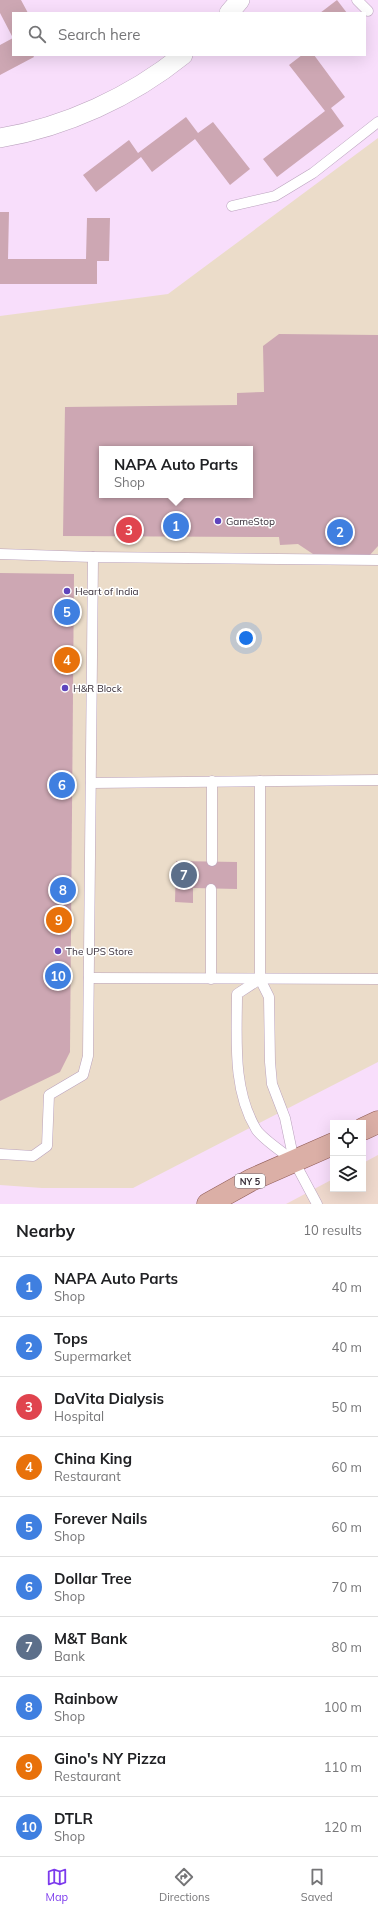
<!DOCTYPE html>
<html lang="en">
<head>
<meta charset="utf-8">
<style>
  body { margin:0; font-family:Mulish,sans-serif; background:#f6f6f6; color:#202124 }
  .controls { position:absolute; right:12px; bottom:12px; display:grid; overflow:hidden; border-radius:0px; box-shadow:0 4px 16px #0002 }
  .controls button { width:36px; height:36px; display:grid; place-items:center; padding:0; border:0; border-bottom:1px solid #e0e0e0; background:#fff; color:#202124; font:20px sans-serif }
  .you { position:absolute; left:246px; top:638px; width:14px; height:14px; margin:-10px; border:3px solid #fff; border-radius:50%; background:#1a73e8; box-shadow:0 0 0 6px #1a73e833 }
  .badge { display:grid; place-items:center; width:26px; height:26px; border-radius:50%; background:#7c3aed; color:#fff; font-size:13px; font-weight:700 }
  .pin { position:absolute; translate:-50% -50%; border:2px solid #fff; box-shadow:0 1px 4px #0006 }
  .popup { position:absolute; left:99px; top:446px; width:154px; height:52px; box-sizing:border-box; display:grid; place-content:center; border-radius:0px; background:#fff; filter:drop-shadow(0 1px 3px #0005); font-size:13px; white-space:nowrap; color:#757577 }
  .popup b { font-size:15px; color:#202124 }
  .popup::after { content:''; position:absolute; left:50%; top:100%; margin-left:-8px; border:8px solid transparent; border-top-color:#fff }
  .list { margin:0; padding:0; list-style:none }
  h2 { display:flex; justify-content:space-between; align-items:center; height:52px; margin:0; padding:0 16px; font-size:17px }
  h2 small { font-size:13px; font-weight:400; color:#757577 }
  .list li { display:grid; grid-template-columns:26px 1fr auto; gap:12px; align-items:center; box-sizing:border-box; height:60px; padding:0 16px; border-top:1px solid #e0e0e0 }
  .list b { display:block; font-size:15px; white-space:nowrap }
  .list p { margin:0; font-size:13px; white-space:nowrap; color:#757577 }
  .list em { font-size:13px; font-style:normal; color:#757577 }
  .icon { flex:none; width:22px; height:22px; fill:none; stroke:currentColor; stroke-width:2; stroke-linecap:round; stroke-linejoin:round }
  .map { position:relative; flex:none; width:378px; height:1204px; overflow:hidden }
  .search { position:absolute; background:#fff; box-shadow:0 4px 16px #0002; left:12px; right:12px; top:12px; height:44px; display:flex; align-items:center; gap:10px; box-sizing:border-box; padding:0 14px; border-radius:0px; color:#757577; font-size:15px }
  .sheet { height:652px; background:#fff }
  nav { display:flex; justify-content:space-around; align-items:center; box-sizing:border-box; height:56px; border-top:1px solid #e0e0e0; background:#fff; font-size:11px; color:#757577 }
  nav a { display:grid; justify-items:center; gap:2px }
  nav .on { color:#7c3aed }
  .map>svg:first-child { display:block }
  .commercial { fill:#ebdcc9; fill-rule:evenodd }
  .education { fill:#efd9cd }
  .building { fill:#cda7b3; fill-rule:evenodd }
  .lines { fill:none; stroke-linecap:round; stroke-linejoin:round }
  .lane-casing { stroke:#baa2bd; stroke-width:11 }
  .street-casing { stroke:#baa2bd; stroke-width:20 }
  .primary-casing { stroke:#915e58; stroke-width:23 }
  .lane { stroke:#fff; stroke-width:10 }
  .street { stroke:#fff; stroke-width:19 }
  .primary { stroke:#dbafa6; stroke-width:22 }
  .poi-dot { fill:#5e44bd; stroke:#fff; stroke-width:1.5 }
  .labels { text-anchor:middle; dominant-baseline:central; stroke-width:3; stroke-linejoin:round; paint-order:stroke }
  .shield { fill:#fff; stroke:#726b72; stroke-width:1 }
  .shield-label { font-size:9px; font-weight:bold; fill:#352b36 }
  .poi-label { font-size:10px; fill:#352b36; stroke:#fff; text-anchor:start }
</style>
</head>
<body>
<div class="map">
<svg width="378" height="1204" viewBox="0 0 378 1204">
  <rect width="100%" height="100%" fill="#f8defb"/>
  <path class="commercial" d="M378,138V1062L133,1188H42L0,1185V316L168,294ZM102,449H250V495H102Z"/>
  <polygon class="education" points="378,1155 378,1204 286,1204 333,1179 333,1189 363,1189 363,1163"/>
  <g class="building">
    <polygon points="0,0 21,0 28,13 13,13 13,38 0,13"/>
    <polygon points="337,0 347,13 320,13"/>
    <polygon points="13,38 13,55 33,55 34,57 0,75 0,45"/>
    <polygon points="302,55 314,55 345,97 331,108 344,126 277,177 263,159 325,111 289,65"/>
    <polygon points="186,117 198,133 213,122 250,169 230,185 195,139 152,172 141,157 96,192 83,175 129,140 138,153"/>
    <polygon points="0,212 9,212 8,259 86,259 87,218 110,218 109,261 97,261 97,284 0,284"/>
    <path d="M279,334L378,335V546L369,556L313,554L298,544L280,545L279,537L63,536L65,407L237,405V393L264,392L263,346ZM102,449H250V495H102Z"/>
    <polygon points="0,573 74,574 70,1052 60,1072 0,1101"/>
    <polygon points="176,861 237,862 237,889 193,888 193,903 175,902"/>
  </g>
  <g class="lines">
    <g class="lane-casing">
      <g id="lane">
        <polyline points="357,0 368,11"/>
        <polyline points="232,206 275,196 313,173 378,122"/>
        <polyline points="0,554 93,557"/>
        <polyline points="260,781 260,979 269,997 270,1062 272,1084 285,1118 294,1161 317,1204"/>
        <polyline points="91,783 378,780"/>
        <polyline points="212,861 212,781"/>
        <polyline points="89,978 378,979"/>
        <polyline points="211,979 211,889"/>
        <path d="M260,979L237,994C237,1038 232,1089 256,1129C261,1138 285,1154 294,1161"/>
        <polyline points="0,1154 33,1156 47,1146 49,1095 83,1075 88,1056 93,557 378,560"/>
      </g>
    </g>
    <g class="street-casing">
      <g id="street">
        <polyline points="229,13 240,0"/>
        <path d="M0,138C65,127 131,97 183,55"/>
      </g>
    </g>
    <g class="primary-casing">
      <g id="primary">
        <polyline points="363,1129 378,1122"/>
        <polyline points="208,1204 251,1180 333,1144"/>
      </g>
    </g>
    <use href="#lane" class="lane"/>
    <use href="#street" class="street"/>
    <use href="#primary" class="primary"/>
  </g>
  <g class="poi-dot">
    <circle cx="218" cy="521" r="4"/>
    <circle cx="67" cy="591" r="4"/>
    <circle cx="65" cy="688" r="4"/>
    <circle cx="58" cy="951" r="4"/>
  </g>
  <g class="labels">
    <rect class="shield" x="235" y="1174" width="30" height="14" rx="3"/>
    <g class="shield-label">
      <text x="250" y="1181">NY 5</text>
    </g>
    <g class="poi-label">
      <text x="226" y="521">GameStop</text>
      <text x="75" y="591">Heart of India</text>
      <text x="73" y="688">H&amp;R Block</text>
      <text x="66" y="951">The UPS Store</text>
    </g>
  </g>
</svg>
<div class="controls">
<button><svg class="icon" aria-label="locate" viewBox="0 0 24 24"><circle cx="12" cy="12" r="6"/><path d="M12 2v4M12 18v4M2 12h4M18 12h4"/></svg></button>
<button><svg class="icon" aria-label="layers" viewBox="0 0 24 24"><path d="M12 4l9 5-9 5-9-5zM3 14l9 5 9-5"/></svg></button>
</div>
<div class="you"></div>
<div class="pin badge" style="left:176px;top:526px;background:#3f7fe0">1</div>
<div class="popup"><b>NAPA Auto Parts</b>Shop</div>
<div class="pin badge" style="left:340px;top:532px;background:#3f7fe0">2</div>
<div class="pin badge" style="left:129px;top:530px;background:#e0444e">3</div>
<div class="pin badge" style="left:67px;top:660px;background:#e8710a">4</div>
<div class="pin badge" style="left:67px;top:612px;background:#3f7fe0">5</div>
<div class="pin badge" style="left:62px;top:785px;background:#3f7fe0">6</div>
<div class="pin badge" style="left:184px;top:875px;background:#5c6f8a">7</div>
<div class="pin badge" style="left:63px;top:890px;background:#3f7fe0">8</div>
<div class="pin badge" style="left:59px;top:920px;background:#e8710a">9</div>
<div class="pin badge" style="left:58px;top:976px;background:#3f7fe0">10</div>
<div class="search"><svg class="icon" aria-label="search" viewBox="0 0 24 24"><circle cx="10" cy="10" r="6"/><path d="M15 15l6 6"/></svg>Search here</div>
</div>
<section class="sheet">
<h2>Nearby<small>10 results</small></h2>
<ul class="list">
<li><span class="badge" style="background:#3f7fe0">1</span><div><b>NAPA Auto Parts</b><p>Shop</p></div><em>40 m</em></li>
<li><span class="badge" style="background:#3f7fe0">2</span><div><b>Tops</b><p>Supermarket</p></div><em>40 m</em></li>
<li><span class="badge" style="background:#e0444e">3</span><div><b>DaVita Dialysis</b><p>Hospital</p></div><em>50 m</em></li>
<li><span class="badge" style="background:#e8710a">4</span><div><b>China King</b><p>Restaurant</p></div><em>60 m</em></li>
<li><span class="badge" style="background:#3f7fe0">5</span><div><b>Forever Nails</b><p>Shop</p></div><em>60 m</em></li>
<li><span class="badge" style="background:#3f7fe0">6</span><div><b>Dollar Tree</b><p>Shop</p></div><em>70 m</em></li>
<li><span class="badge" style="background:#5c6f8a">7</span><div><b>M&amp;T Bank</b><p>Bank</p></div><em>80 m</em></li>
<li><span class="badge" style="background:#3f7fe0">8</span><div><b>Rainbow</b><p>Shop</p></div><em>100 m</em></li>
<li><span class="badge" style="background:#e8710a">9</span><div><b>Gino's NY Pizza</b><p>Restaurant</p></div><em>110 m</em></li>
<li><span class="badge" style="background:#3f7fe0">10</span><div><b>DTLR</b><p>Shop</p></div><em>120 m</em></li>
</ul>
</section>
<nav>
<a class="on"><svg class="icon" aria-label="map" viewBox="0 0 24 24"><path d="M3 6l6-2 6 2 6-2v14l-6 2-6-2-6 2zM9 4v14M15 6v14"/></svg>Map</a>
<a><svg class="icon" aria-label="directions" viewBox="0 0 24 24"><path d="M12 3l9 9-9 9-9-9zM9 14v-3h6M13 9l2 2-2 2"/></svg>Directions</a>
<a><svg class="icon" aria-label="saved" viewBox="0 0 24 24"><path d="M7 4h10v16l-5-4-5 4z"/></svg>Saved</a>
</nav>
</body>
</html>
